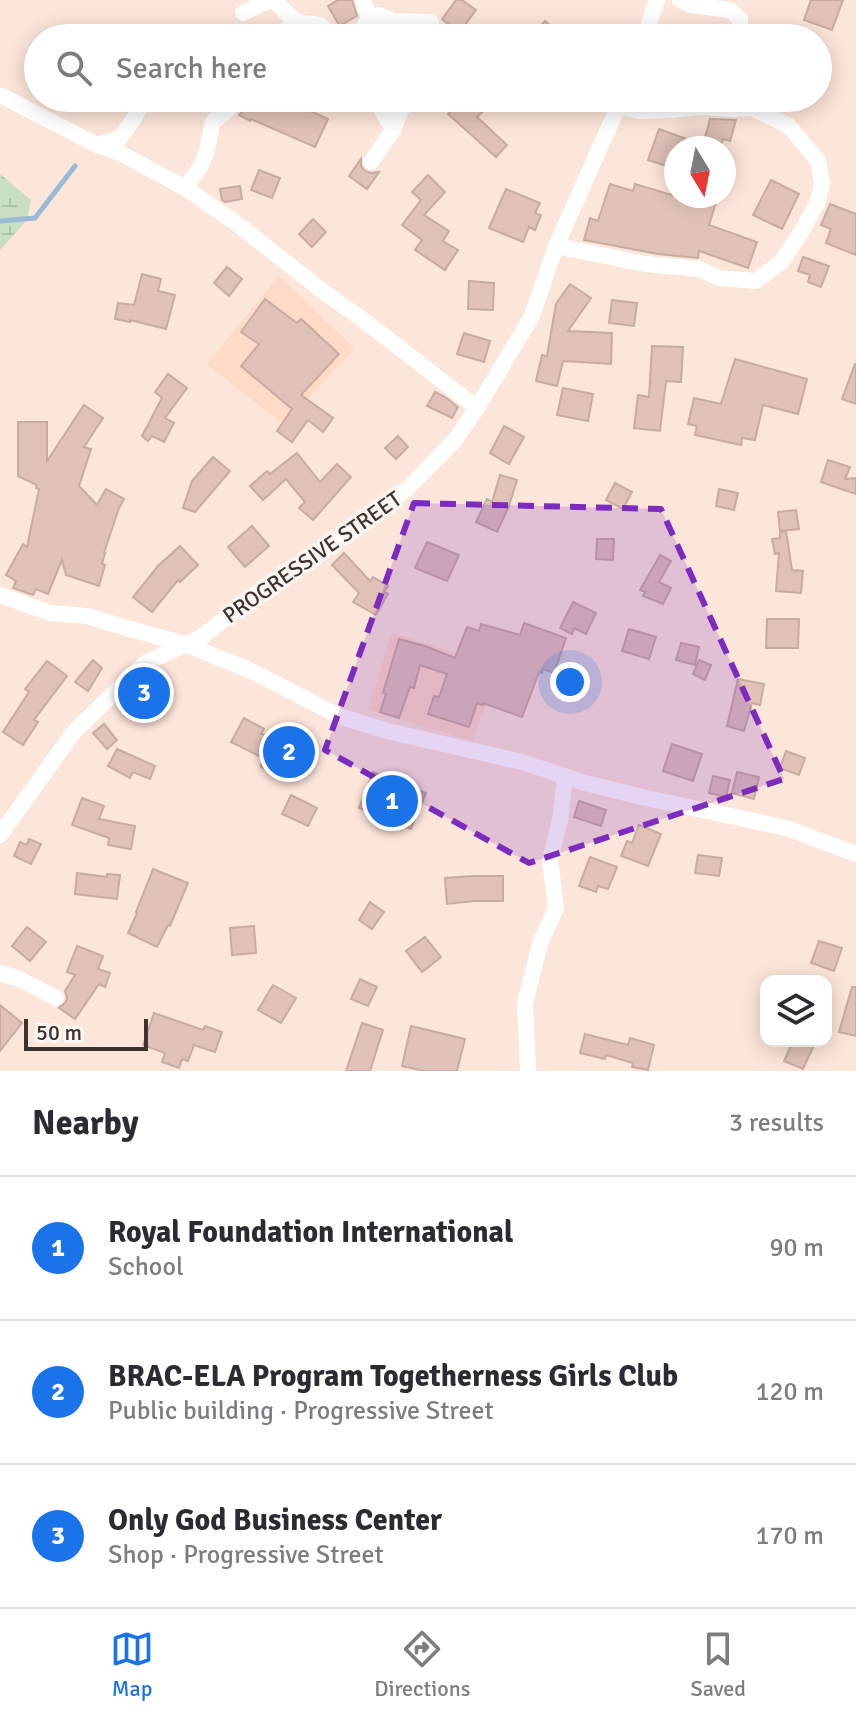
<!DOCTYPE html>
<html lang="en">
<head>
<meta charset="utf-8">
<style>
  body { margin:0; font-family:Signika,sans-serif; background:#f7f7f7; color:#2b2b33 }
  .controls { position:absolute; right:24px; bottom:24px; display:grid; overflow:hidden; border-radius:16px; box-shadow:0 4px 20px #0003 }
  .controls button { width:72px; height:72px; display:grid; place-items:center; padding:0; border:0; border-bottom:2px solid #e1e1e2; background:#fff; color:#2b2b33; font:40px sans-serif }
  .compass { position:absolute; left:664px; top:136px; width:72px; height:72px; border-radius:50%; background:#fff; box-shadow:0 4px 20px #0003; rotate:170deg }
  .scale { position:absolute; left:24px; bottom:20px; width:124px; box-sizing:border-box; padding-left:8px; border:4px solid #3d322d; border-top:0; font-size:22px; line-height:28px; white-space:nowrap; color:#3d322d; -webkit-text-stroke:6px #fcf6f3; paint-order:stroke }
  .you { position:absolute; left:570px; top:682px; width:28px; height:28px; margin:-20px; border:6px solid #fff; border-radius:50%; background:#1a73e8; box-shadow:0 0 0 12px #1a73e833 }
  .badge { display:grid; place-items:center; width:52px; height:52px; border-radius:50%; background:#1a73e8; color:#fff; font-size:26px; font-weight:700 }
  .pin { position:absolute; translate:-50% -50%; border:4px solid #fff; box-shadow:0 2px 8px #0006 }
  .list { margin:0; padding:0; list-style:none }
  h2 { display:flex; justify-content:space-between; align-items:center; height:104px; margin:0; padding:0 32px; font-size:34px }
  h2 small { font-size:26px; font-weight:400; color:#7c7c81 }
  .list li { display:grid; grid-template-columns:52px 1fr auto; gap:24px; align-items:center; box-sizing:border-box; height:144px; padding:0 32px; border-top:2px solid #e1e1e2 }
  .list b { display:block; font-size:30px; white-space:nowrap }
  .list p { margin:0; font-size:26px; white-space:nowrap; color:#7c7c81 }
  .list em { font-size:26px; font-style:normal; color:#7c7c81 }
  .icon { flex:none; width:44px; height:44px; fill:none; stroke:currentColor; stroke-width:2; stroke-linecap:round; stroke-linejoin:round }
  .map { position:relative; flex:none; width:856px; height:1071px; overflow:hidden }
  .search { position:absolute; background:#fff; box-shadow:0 4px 20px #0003; left:24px; right:24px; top:24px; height:88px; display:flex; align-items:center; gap:20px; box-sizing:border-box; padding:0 28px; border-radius:44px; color:#7c7c81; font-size:30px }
  .sheet { height:536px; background:#fff }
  nav { display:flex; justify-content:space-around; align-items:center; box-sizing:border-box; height:112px; border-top:2px solid #e1e1e2; background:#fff; font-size:22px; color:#7c7c81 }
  nav a { display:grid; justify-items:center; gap:4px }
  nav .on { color:#1a73e8 }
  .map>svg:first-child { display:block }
  .built { fill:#fedac7 }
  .wetland { fill:url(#wetland-marsh) }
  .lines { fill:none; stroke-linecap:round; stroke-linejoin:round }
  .stream { stroke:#9abad6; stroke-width:5 }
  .building { fill:#e0c2b8; stroke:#c8aba1; stroke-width:2 }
  .street { stroke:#fff; stroke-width:16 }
  .marked { fill:#7b2cbf; fill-opacity:0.2; stroke:#7b2cbf; stroke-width:6; stroke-dasharray:16 10; stroke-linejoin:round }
  .labels { text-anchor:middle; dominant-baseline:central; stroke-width:7; stroke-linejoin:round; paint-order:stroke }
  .street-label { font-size:22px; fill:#3d322d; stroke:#fcf6f3 }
</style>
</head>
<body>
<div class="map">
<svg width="856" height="1071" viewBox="0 0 856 1071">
  <defs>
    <pattern id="wetland-marsh" width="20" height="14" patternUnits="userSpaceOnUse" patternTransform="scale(2)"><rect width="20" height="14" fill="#c8dfc3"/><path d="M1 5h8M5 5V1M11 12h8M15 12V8" fill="none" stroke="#adc0a8"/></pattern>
  </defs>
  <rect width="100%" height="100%" fill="#fce5d9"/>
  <g class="built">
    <polygon points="279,276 354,348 284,425 207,364"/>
    <polygon points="391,633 499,665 473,741 368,710"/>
  </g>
  <polygon class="wetland" points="0,174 31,200 27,220 0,250"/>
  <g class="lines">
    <polyline class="stream" points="0,221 35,218 75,166"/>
  </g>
  <g class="building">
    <polygon points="338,0 352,0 357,16 341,25 339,25 328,6"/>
    <polygon points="456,0 462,0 476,10 459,33 442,19"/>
    <polygon points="811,0 843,0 832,30 804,20"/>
    <polygon points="545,21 565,38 530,38"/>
    <polygon points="250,98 254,98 269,107 270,105 274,107 278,98 282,98 328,119 315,147 251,119 250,121 239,115 248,105"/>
    <polygon points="473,98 497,98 477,117 507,145 496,157 448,114 460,101 465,106"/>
    <polygon points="710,119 736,120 730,141 723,139 720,148 676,148 676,169 648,160 659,129 703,145"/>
    <polygon points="361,159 361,166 365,171 371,173 379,172 367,189 349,176"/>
    <polygon points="259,170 280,178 272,198 251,190"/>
    <polygon points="428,175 445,192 424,215 449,231 443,241 458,250 445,270 415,250 422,240 402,225 421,200 412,192"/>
    <polygon points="771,180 799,194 782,229 753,215"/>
    <polygon points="610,184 633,191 635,184 692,201 694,196 718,196 709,225 757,242 748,268 699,251 698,258 658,254 584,240 590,218 598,221"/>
    <polygon points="240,186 242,199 225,202 222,200 220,189"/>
    <polygon points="506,189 540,203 535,213 541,215 535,230 529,227 523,242 489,228"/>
    <polygon points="830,204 856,214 856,255 826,243 831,229 821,225"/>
    <polygon points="313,219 326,232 312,247 299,234"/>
    <polygon points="803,257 829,266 821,287 808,282 810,275 798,271"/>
    <polygon points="227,267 242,279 229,296 214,283"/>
    <polygon points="142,274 161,279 158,291 175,295 166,329 130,320 130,322 115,319 118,303 134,305"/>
    <polygon points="469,281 494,283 493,310 468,309"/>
    <polygon points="570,284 591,298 568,331 612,333 611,364 563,361 557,386 536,381 542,355 547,356 556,304"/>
    <polygon points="265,299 297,323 301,319 339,354 301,395 333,418 323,432 308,420 292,442 277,431 292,409 241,366 259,344 241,332"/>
    <polygon points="612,300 637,303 634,326 609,323"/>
    <polygon points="464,333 490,341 484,362 457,354"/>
    <polygon points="652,346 683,347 681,382 666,381 660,431 634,428 638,395 649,397"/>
    <polygon points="735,359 807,379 798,414 763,405 755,440 742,438 741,445 695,435 697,426 688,424 694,398 721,404"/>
    <polygon points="855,364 856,365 856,404 842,399"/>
    <polygon points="168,374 187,388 165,418 174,423 164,442 152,436 148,441 142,436 162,398 155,392"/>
    <polygon points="563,388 593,394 588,421 557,415"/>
    <polygon points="435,392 445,397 458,407 452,418 427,406"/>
    <polygon points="84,405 103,418 84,447 91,449 79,486 97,505 106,489 124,499 119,508 104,553 105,553 102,564 105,565 99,586 66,575 62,560 48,594 36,589 33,595 13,588 16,581 6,575 23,544 27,547 39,489 36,488 37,485 18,476 18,422 47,422 47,461"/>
    <polygon points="504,426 524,437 509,464 490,453"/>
    <polygon points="398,436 408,447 396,459 385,448"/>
    <polygon points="297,453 320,482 337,464 351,477 313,520 299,508 305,502 286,479 263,500 250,486 267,471 270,474"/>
    <polygon points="213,457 230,471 195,512 183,508 192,481"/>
    <polygon points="828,460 850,467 845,479 856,478 856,494 821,482"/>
    <polygon points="500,475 517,480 509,506 497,532 476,522 487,499 492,502"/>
    <polygon points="615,483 632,492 623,509 606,500"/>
    <polygon points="719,489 738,493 734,510 716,506"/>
    <polygon points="796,510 799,529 780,531 778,512"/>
    <polygon points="252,526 269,546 245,567 228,547"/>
    <polygon points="786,531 792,570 803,571 801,593 776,591 779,553 775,554 772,539 780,538 780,532"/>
    <polygon points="597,539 614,539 613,560 596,559"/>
    <polygon points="427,542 459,555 447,581 415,568"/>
    <polygon points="180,546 198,565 180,582 178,580 152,612 133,597 158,566"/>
    <polygon points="344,553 370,581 373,577 388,586 384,592 388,594 376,615 353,602 359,593 332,565"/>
    <polygon points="660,555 671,561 659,582 671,588 663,604 643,596 645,592 640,590"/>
    <polygon points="573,602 596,613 586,634 574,628 572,634 560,628"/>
    <polygon points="767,619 799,619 798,648 766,648"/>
    <polygon points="524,623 566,638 554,673 543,669 542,673 539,672 522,717 483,703 483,705 477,703 469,727 428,714 434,696 439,697 447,674 420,665 414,688 410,687 399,718 380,712 386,694 383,693 399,639 425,646 455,658 467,627 479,631 481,624 520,635"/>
    <polygon points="629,629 656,637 649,659 622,651"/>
    <polygon points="681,643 699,647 695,665 676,660"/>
    <polygon points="93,660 102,668 88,691 75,682"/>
    <polygon points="699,660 711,665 705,680 693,674"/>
    <polygon points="47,661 67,676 34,720 38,722 23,745 3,732 29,692 25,689"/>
    <polygon points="738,679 764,684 760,705 752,703 744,731 727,726"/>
    <polygon points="244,718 264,729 261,734 298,744 289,775 261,767 263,758 231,742"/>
    <polygon points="104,724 117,740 107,749 93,733"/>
    <polygon points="672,744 702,754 693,781 663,771"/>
    <polygon points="117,749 155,766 150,779 133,772 130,778 108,766"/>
    <polygon points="786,751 805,758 799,775 780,768"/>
    <polygon points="373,772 426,793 411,829 359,808"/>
    <polygon points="737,772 759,777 754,799 732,793"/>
    <polygon points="713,776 730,780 726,797 709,793"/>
    <polygon points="291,795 317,808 308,826 282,814"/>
    <polygon points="82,798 104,806 99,819 135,826 131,849 108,845 109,838 72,825"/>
    <polygon points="579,801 606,810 601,826 574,817"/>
    <polygon points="639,825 661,834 648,866 621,856 627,841 632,843"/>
    <polygon points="29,839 41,844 31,864 14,856 20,842 27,845"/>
    <polygon points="698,855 722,858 719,876 695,873"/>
    <polygon points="590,857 617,867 608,889 598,886 596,892 579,886"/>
    <polygon points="153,869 188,883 170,926 168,925 157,947 128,933 137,913 136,912"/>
    <polygon points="77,873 107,877 107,874 120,875 117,899 75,894"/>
    <polygon points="474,876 503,876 503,901 474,901 447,904 445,878"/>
    <polygon points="370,902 384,912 372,929 359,920"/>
    <polygon points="254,926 256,953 232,955 230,928"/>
    <polygon points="27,927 46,942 30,961 12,946"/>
    <polygon points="425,937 441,957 422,972 406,951"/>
    <polygon points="819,941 842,948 834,971 811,963"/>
    <polygon points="77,946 103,956 98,969 110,973 105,987 99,984 75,1019 59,1008 66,1002 67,997 65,991 75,975 67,972"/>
    <polygon points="360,979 377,987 368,1006 351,999"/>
    <polygon points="273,985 296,998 281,1023 258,1010"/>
    <polygon points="852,987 856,987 856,1036 839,1032"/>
    <polygon points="0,1005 22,1023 0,1051"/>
    <polygon points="154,1013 203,1030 205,1026 222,1032 215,1052 194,1045 188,1061 182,1059 179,1068 162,1062 165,1053 143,1045"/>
    <polygon points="362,1023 383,1030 370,1071 346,1071"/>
    <polygon points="411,1026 465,1039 457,1071 424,1071 402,1066"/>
    <polygon points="585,1034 628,1045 630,1038 654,1045 648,1070 632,1067 633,1063 606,1055 605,1059 580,1053"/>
    <polygon points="793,1041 805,1041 814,1045 803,1069 784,1061"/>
  </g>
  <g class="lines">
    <g class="street">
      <polyline points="273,0 296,22"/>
      <polyline points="363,0 369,18"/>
      <polyline points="680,0 691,5 730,10 740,19 740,38"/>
      <polyline points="243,13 269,0"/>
      <polyline points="275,38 296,22 320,25 331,34 348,38"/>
      <polyline points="349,38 362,30 369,18 379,15 394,21 431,22 433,38"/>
      <polyline points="644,38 657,0"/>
      <polyline points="0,95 97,145 122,154 185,188 236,223 325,293 362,319 477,408"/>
      <polyline points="375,98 393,130"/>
      <polyline points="97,145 119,139 131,123 146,98"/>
      <polyline points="371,162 393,130 400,112 412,98"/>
      <polyline points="185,188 201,166 207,150 213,122 238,101 239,98"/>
      <polyline points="556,246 645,264 699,269 719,278 756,281 782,261 802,231 818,201 822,183 818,161 789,126 752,108 732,109 702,107 671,110 639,111 619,106"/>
      <polyline points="0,595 50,613 87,616 130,629 188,645 249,670 339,716 387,731 522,762 585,783 642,797 786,828 856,854"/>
      <polyline points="0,835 73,733 145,663 200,638 271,582 311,561 344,533 407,489 455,440 477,408 532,316 556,246 622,98"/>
      <polyline points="0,973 19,979 56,998"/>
      <polyline points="528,1071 525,1003 540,944 556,908 550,860 560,820 565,776"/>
    </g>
  </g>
  <path class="marked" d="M414,503L661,509L784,779L529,863L325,750Z"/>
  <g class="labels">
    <g class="street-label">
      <text transform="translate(312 557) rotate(-35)">PROGRESSIVE STREET</text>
    </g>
  </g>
</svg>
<div class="controls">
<button><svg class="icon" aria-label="layers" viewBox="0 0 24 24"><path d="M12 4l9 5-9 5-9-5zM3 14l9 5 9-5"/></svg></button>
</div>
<svg class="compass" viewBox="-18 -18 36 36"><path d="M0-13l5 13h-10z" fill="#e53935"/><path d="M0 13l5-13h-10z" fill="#7c7c81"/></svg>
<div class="scale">50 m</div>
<div class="you"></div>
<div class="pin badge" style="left:392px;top:801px">1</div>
<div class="pin badge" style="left:289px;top:752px">2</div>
<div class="pin badge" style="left:144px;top:693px">3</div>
<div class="search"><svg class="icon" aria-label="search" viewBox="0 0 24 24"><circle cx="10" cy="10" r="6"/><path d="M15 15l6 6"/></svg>Search here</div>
</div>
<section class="sheet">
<h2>Nearby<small>3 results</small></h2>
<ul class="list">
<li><span class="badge">1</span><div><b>Royal Foundation International</b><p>School</p></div><em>90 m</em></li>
<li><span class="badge">2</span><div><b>BRAC-ELA Program Togetherness Girls Club</b><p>Public building · Progressive Street</p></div><em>120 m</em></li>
<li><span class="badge">3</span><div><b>Only God Business Center</b><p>Shop · Progressive Street</p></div><em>170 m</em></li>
</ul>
</section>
<nav>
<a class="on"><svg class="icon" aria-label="map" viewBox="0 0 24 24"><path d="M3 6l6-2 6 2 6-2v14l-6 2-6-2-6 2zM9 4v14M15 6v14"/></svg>Map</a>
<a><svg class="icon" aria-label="directions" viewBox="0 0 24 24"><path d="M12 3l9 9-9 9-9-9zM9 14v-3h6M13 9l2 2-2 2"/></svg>Directions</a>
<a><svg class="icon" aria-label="saved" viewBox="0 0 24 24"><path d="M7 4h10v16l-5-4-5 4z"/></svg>Saved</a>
</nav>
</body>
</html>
